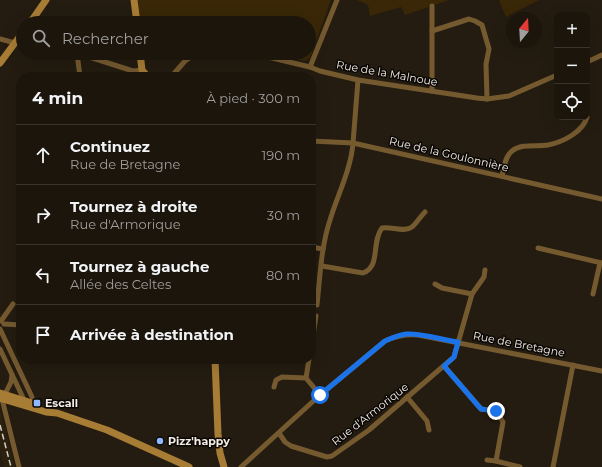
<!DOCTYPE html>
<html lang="fr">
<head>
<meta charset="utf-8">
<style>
  body { margin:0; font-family:Montserrat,sans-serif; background:#241e15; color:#f1f3f6 }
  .controls { position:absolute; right:12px; top:12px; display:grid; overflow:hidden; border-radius:8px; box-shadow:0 4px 16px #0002 }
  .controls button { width:36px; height:36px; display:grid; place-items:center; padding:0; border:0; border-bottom:1px solid #39342d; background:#1b150c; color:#f1f3f6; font:20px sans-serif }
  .compass { position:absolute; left:506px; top:12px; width:36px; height:36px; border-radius:50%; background:#1b150c; box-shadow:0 4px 16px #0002; rotate:18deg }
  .stop { position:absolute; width:12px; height:12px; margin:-9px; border:3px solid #1a73e8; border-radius:50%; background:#fff }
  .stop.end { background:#1a73e8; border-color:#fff; box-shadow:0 1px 4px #0008 }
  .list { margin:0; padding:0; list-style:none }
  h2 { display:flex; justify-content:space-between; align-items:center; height:52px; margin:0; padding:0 16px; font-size:17px }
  h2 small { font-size:13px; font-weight:400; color:#a09f9d }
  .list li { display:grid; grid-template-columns:26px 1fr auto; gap:12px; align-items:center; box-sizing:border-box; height:60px; padding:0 16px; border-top:1px solid #39342d }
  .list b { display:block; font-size:15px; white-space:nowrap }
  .list p { margin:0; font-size:13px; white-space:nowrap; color:#a09f9d }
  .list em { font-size:13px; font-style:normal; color:#a09f9d }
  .icon { flex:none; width:22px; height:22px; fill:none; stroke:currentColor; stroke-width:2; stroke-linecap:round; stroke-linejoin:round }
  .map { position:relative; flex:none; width:602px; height:467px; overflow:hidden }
  .search { position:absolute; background:#1b150c; box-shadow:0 4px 16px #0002; left:16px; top:16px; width:300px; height:44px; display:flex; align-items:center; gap:10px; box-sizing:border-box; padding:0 14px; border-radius:22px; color:#a09f9d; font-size:15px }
  .panel { position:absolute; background:#1b150c; box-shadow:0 4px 16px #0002; left:16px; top:72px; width:300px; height:292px; border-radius:16px }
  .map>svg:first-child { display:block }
  .built { fill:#2c210e }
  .green { fill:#392707 }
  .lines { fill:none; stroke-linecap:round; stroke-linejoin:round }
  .street { stroke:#755a30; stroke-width:5 }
  .secondary { stroke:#a77c35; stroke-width:7 }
  .rail { stroke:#d5cfc6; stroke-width:1.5; stroke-dasharray:6 3; stroke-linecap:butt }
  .route { stroke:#1a73e8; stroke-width:5 }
  .poi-dot { fill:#90b8fd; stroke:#0a0704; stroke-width:1.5 }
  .labels { text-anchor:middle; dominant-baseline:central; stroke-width:3; stroke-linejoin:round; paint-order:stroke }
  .street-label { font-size:11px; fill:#f3ede5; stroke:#0a0704 }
  .poi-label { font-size:11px; font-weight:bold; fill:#f3ede5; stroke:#0a0704; text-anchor:start }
</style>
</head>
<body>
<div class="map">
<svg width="602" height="467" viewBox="0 0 602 467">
  <rect width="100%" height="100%" fill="#241c10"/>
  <polygon class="built" points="0,408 15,467 4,467 0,450"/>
  <g class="green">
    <polygon points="137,0 331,0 310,58 304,61 272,53 250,53 309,53 309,23 140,23"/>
    <polygon points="357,0 449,0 405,15 401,7 370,16 368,5"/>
    <polygon points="499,0 539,0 506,17"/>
  </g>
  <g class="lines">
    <g class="street">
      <polyline points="432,6 432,91"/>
      <polyline points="432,31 469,19 475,21 482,25 489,49 486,64 487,99"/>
      <polyline points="0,39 15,43"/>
      <polyline points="77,53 133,71 142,70"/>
      <polyline points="77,53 80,77"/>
      <polyline points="587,62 602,55"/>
      <polyline points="310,67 337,0"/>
      <polyline points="171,77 185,61 191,57 268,57 310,67 320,71 358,80 477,98 487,99 509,96 557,75"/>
      <polyline points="358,80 353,143 602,199"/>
      <path d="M311,141L353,143C351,169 338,194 330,220C321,247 320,277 317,305"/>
      <path d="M502,176C504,168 505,156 512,151C522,143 537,147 548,145C563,142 583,132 587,117"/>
      <polyline points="311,247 323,249"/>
      <polyline points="538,248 602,263"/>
      <path d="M322,266L363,273C381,267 371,242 382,228C391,226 404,233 412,227C415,225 421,216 425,212"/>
      <polyline points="435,284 442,288 472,294"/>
      <polyline points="593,294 600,263"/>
      <polyline points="1,321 13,304"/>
      <polyline points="4,324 21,325"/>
      <polyline points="0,329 32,397"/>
      <polyline points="311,347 316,316"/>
      <polyline points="0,349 25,402"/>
      <polyline points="309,359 306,378 320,395"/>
      <polyline points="444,366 481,409 496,411 503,422 496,461"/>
      <polyline points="274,387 276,380 282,377 306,378"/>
      <polyline points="5,394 11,382 12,375"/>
      <polyline points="407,397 427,421 429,430"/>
      <polyline points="2,399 19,467"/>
      <polyline points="279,433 285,442 291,446 327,457 332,456 369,430 454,357 472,294 484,277 485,270"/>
      <polyline points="487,460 496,461 520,467"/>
      <path d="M241,467L320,395L385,341C396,336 405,334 418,335L602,371"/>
      <polyline points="553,467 573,365"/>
    </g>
    <g class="secondary">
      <polyline points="134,0 137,23"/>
      <polyline points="30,23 46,0"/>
      <polyline points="140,53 142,70 148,77"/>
      <polyline points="0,63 23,32"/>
      <polyline points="215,359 218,434 220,453 224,467"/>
      <polyline points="0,393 32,403"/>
      <polyline points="0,398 46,412 57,413 107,430 189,467"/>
    </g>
    <polyline class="rail" points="0,425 11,467"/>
  </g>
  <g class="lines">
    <path class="route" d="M320,395L385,341C392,338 398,335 406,334C423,333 442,340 458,342L454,357L444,366L481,409L496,411"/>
  </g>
  <g class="poi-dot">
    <rect x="33" y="399" width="8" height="8" rx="2"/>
    <circle cx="160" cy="441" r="4"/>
  </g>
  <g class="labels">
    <g class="street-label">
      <text transform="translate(387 73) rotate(10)">Rue de la Malnoue</text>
      <text transform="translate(449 154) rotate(13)">Rue de la Goulonnière</text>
      <text transform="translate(519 344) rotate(11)">Rue de Bretagne</text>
      <text transform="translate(370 414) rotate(-38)">Rue d'Armorique</text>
    </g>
    <g class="poi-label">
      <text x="45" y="403">Escall</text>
      <text x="168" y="441">Pizz'happy</text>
    </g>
  </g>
</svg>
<div class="controls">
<button>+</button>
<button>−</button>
<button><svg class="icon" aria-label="locate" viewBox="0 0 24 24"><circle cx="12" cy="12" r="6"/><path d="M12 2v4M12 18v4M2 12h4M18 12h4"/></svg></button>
</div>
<svg class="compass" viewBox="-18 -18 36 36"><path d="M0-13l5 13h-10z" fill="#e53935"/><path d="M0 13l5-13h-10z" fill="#a09f9d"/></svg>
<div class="stop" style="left:320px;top:395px"></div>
<div class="stop end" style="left:496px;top:411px"></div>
<div class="search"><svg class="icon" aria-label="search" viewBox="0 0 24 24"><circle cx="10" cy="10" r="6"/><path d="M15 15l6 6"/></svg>Rechercher</div>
<section class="panel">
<h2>4 min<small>À pied · 300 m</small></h2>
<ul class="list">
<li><svg class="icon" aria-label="ahead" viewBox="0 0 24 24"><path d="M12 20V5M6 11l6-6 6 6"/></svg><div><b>Continuez</b><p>Rue de Bretagne</p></div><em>190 m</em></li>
<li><svg class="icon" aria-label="right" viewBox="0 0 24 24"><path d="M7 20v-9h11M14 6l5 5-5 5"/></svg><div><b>Tournez à droite</b><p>Rue d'Armorique</p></div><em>30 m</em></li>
<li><svg class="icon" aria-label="left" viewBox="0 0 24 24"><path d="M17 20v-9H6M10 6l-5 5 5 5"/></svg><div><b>Tournez à gauche</b><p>Allée des Celtes</p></div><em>80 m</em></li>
<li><svg class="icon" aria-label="arrive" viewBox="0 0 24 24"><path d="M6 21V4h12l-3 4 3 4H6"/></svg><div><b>Arrivée à destination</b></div></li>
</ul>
</section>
</div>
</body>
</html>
